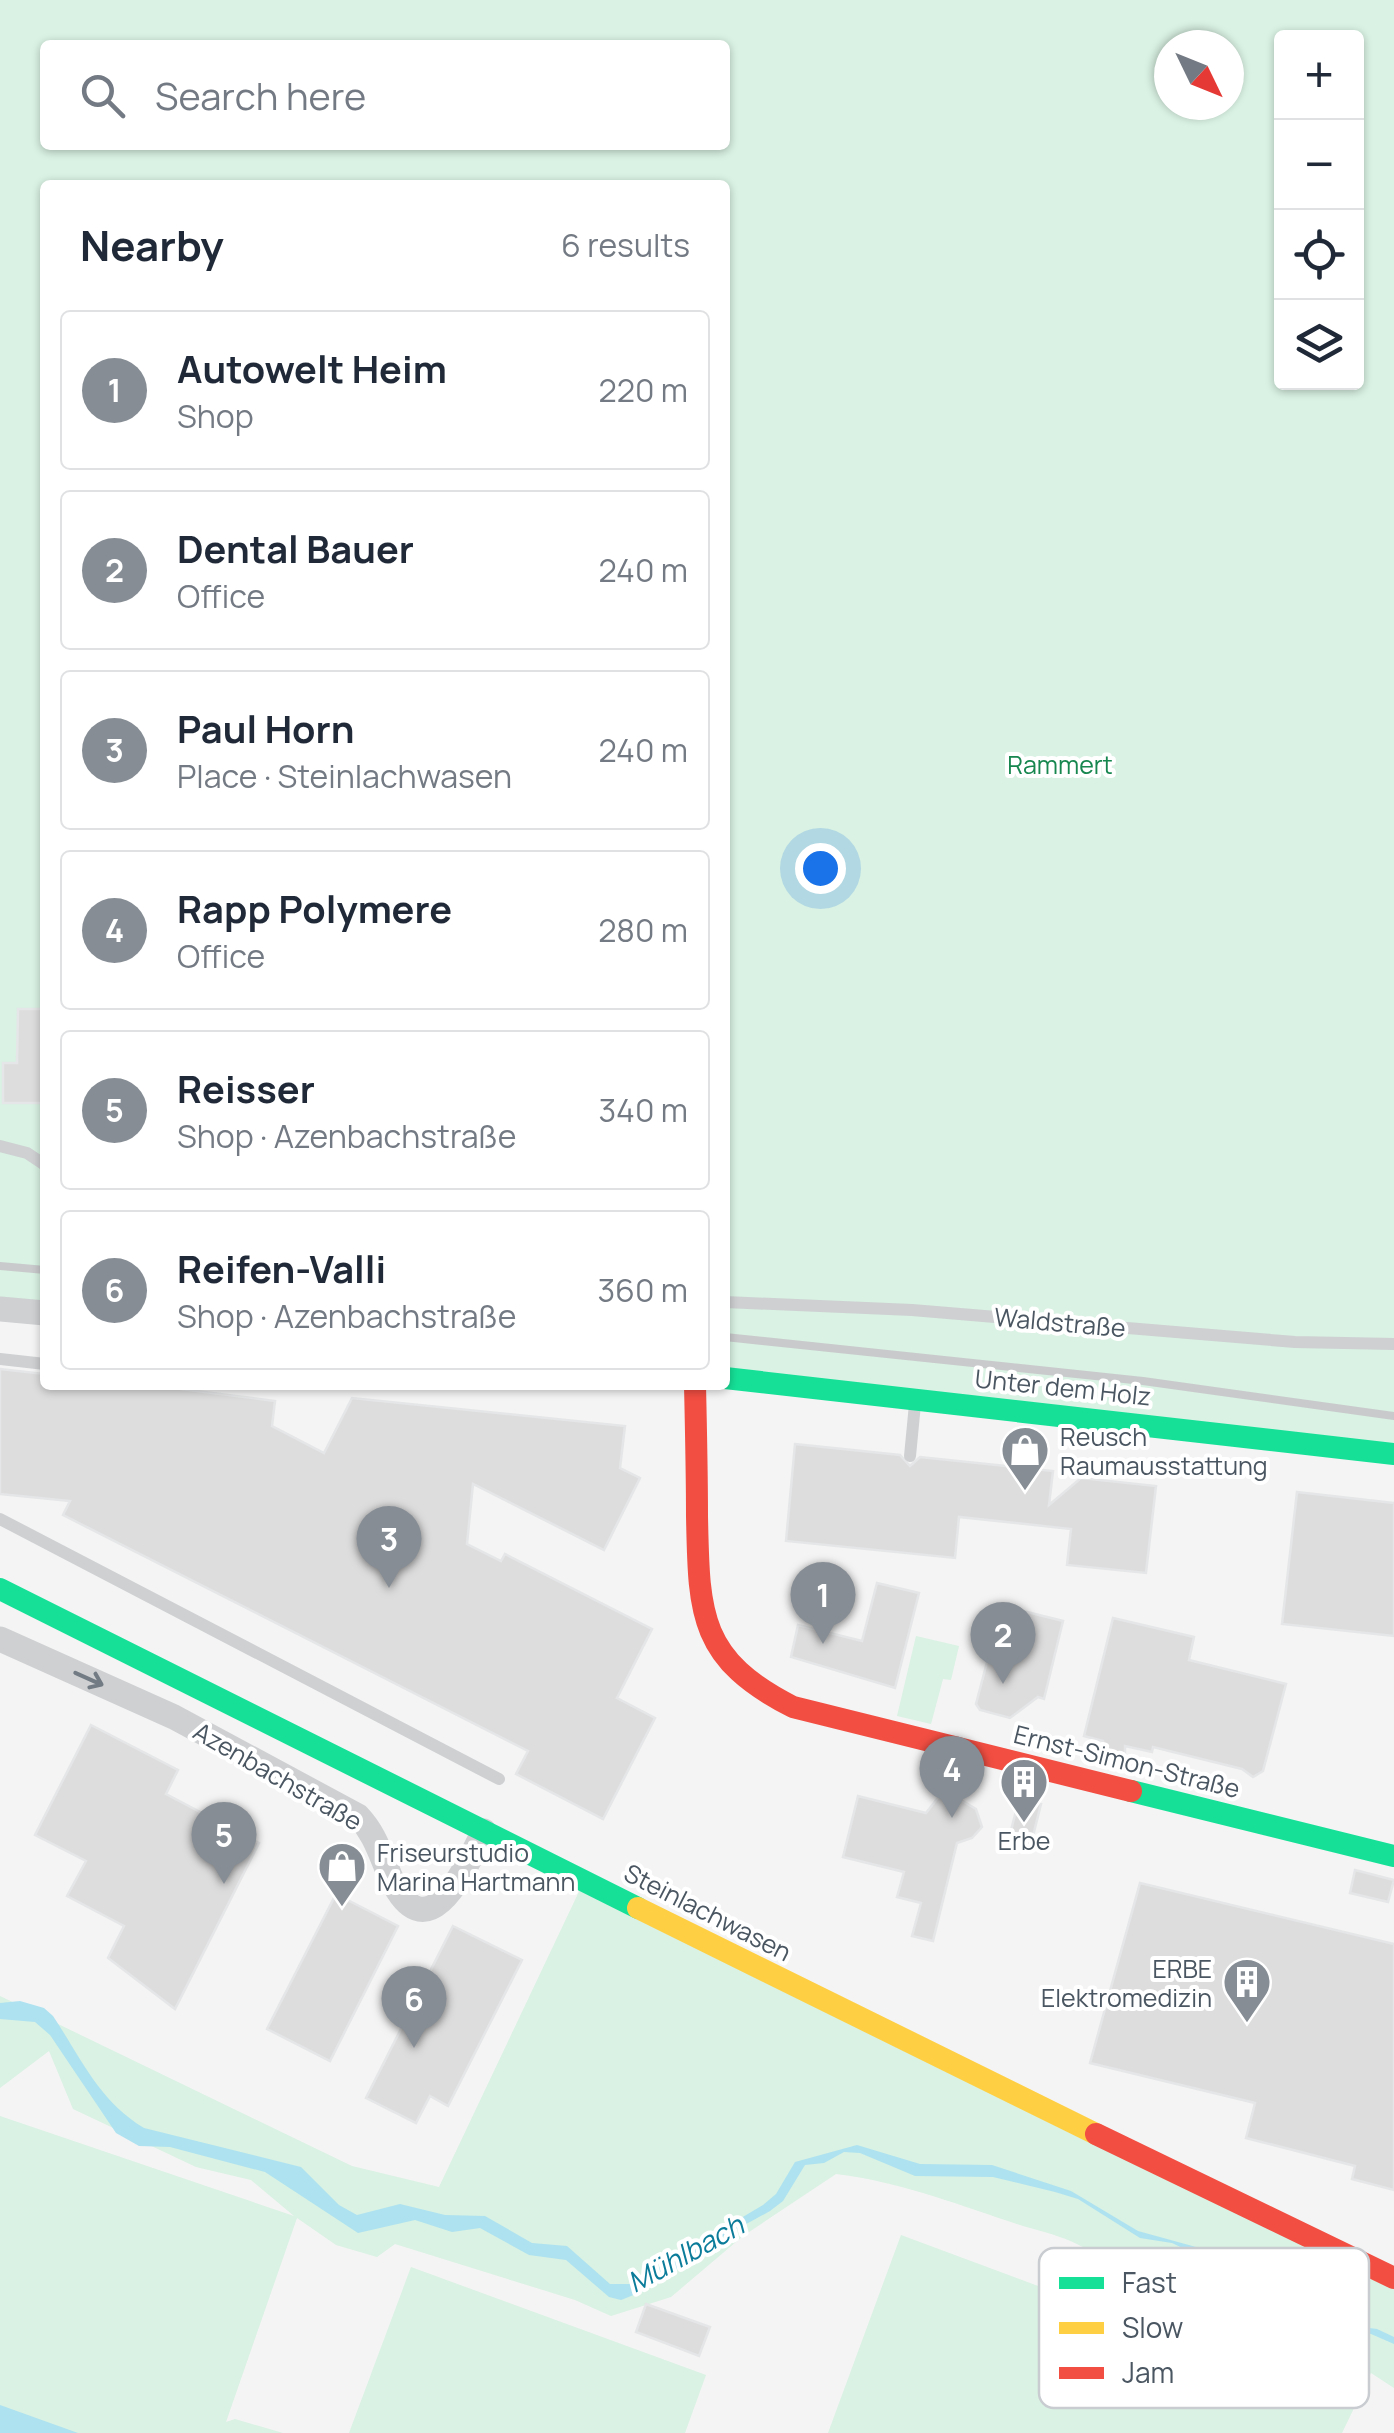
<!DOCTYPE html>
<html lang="en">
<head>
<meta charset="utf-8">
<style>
  body { margin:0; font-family:Manrope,sans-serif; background:#f2f2f3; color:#1f2937 }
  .controls { position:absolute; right:30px; top:30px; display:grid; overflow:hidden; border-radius:10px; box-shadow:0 2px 8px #0004 }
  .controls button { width:90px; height:90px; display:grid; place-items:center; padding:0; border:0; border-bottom:2px solid #e0e1e3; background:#fff; color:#1f2937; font:50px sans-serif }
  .compass { position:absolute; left:1154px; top:30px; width:90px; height:90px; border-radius:50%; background:#fff; box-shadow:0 2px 8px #0004; rotate:133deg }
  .you { position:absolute; left:820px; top:868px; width:35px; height:35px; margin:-25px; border:8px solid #fff; border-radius:50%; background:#1a73e8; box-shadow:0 0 0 15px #1a73e833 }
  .badge { display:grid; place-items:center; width:65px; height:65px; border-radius:50%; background:#868d94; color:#fff; font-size:32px; font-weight:700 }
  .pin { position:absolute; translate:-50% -82px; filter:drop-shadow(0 2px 5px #0008) }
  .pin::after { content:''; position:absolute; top:52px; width:35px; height:30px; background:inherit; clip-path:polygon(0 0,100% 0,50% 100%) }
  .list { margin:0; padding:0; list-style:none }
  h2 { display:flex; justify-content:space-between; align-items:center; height:130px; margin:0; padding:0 40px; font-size:42px }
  h2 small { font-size:32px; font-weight:400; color:#747a83 }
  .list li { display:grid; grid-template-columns:65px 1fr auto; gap:30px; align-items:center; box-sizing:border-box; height:160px; margin:0 20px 20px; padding:0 20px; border:2px solid #e0e1e3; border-radius:10px }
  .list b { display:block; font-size:38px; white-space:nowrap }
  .list p { margin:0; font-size:32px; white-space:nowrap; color:#747a83 }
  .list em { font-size:32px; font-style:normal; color:#747a83 }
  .icon { flex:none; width:55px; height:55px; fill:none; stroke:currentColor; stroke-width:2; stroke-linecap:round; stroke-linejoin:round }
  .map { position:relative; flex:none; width:1394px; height:2433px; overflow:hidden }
  .search { position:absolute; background:#fff; box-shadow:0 2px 8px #0004; left:40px; top:40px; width:690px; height:110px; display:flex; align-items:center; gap:25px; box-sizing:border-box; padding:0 35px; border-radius:10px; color:#747a83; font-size:38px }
  .panel { position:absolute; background:#fff; box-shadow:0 2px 8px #0004; left:40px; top:180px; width:690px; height:1210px; border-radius:10px }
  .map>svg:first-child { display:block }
  .green { fill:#d9f2e3; fill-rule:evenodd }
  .water { fill:#aee2f0 }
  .building { fill:#ddddde; stroke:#e5e6e7; stroke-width:2.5 }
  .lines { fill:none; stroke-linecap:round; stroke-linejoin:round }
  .lane { stroke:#ced0d2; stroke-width:12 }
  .street { stroke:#ced0d2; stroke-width:25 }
  .fast { stroke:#16e098; stroke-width:22 }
  .slow { stroke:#ffcf43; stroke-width:22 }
  .jam { stroke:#f24e42; stroke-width:22 }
  .rail { stroke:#c9cacc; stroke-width:8 }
  .oneway { stroke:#727b83 }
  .labels { text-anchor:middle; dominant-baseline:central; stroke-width:8; stroke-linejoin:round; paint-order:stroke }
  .park-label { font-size:25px; fill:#17864f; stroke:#fff }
  .street-label { font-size:25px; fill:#4a5661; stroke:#fff }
  .poi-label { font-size:25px; fill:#4a5661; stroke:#fff; text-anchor:start }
  .water-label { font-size:28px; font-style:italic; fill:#0c7c9b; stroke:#fff }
  .key { fill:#fff; stroke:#c9ccd0; stroke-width:2.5 }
  .key-label { font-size:28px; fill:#4a5661 }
</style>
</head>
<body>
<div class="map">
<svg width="1394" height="2433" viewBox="0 0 1394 2433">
  <rect width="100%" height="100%" fill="#f4f4f4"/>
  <g class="green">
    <path d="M0,0H1394V1454L725,1378V185H45V1313L0,1309ZM1282,38H1356V382H1282ZM45,45H725V145H45ZM1169,45H1229V105H1169Z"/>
    <polygon points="916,1636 959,1646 951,1680 943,1679 931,1724 897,1716"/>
    <path d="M584,1881L1394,2278V2388L1371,2373L1342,2433H828L901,2235L1065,2296L1088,2250C1059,2233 1039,2232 1008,2221C951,2202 896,2181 836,2174L743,2236L671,2297L611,2316L575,2300L395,2244L377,2257L336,2245L297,2218L226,2422L235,2419L283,2433H0V2116L294,2216L251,2180L196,2167L73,2109L49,2051L0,2088V1996L352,2166L439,2187Z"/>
    <polygon points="411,2267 706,2375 685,2433 349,2433"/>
  </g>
  <g class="water">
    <path d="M20,2001L44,2008L53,2016C81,2058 99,2101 144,2128L301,2167L339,2205L357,2215L400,2204L445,2215L485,2216L532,2243L567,2246L610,2284H630L763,2205L776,2194L795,2162L857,2145L920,2164L992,2165L1071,2191L1138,2231L1196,2247L1221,2274L1236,2283L1268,2282L1288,2287L1317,2321L1377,2329L1394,2337V2344L1371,2334L1320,2328L1283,2290L1240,2288L1220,2281L1191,2252L1172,2243L1140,2238L1078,2199L1055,2192L993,2177L915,2176L860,2153L844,2152L824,2163L805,2165L783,2201L770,2211L717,2240L646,2290L621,2300L609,2297L566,2260L529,2255L480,2228L452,2232L415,2220L358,2233L265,2172L170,2147L139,2146L116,2133L50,2035L35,2022L0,2019V2003Z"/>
    <polygon points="0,2405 78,2433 0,2433"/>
  </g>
  <g class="building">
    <polygon points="18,1009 45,1009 45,1103 3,1103 3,1063 17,1063"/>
    <polygon points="0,1369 45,1374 45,1385 149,1385 275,1401 272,1426 324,1453 352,1398 625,1426 620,1468 640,1478 604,1550 473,1484 467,1544 501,1561 505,1554 652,1629 617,1698 655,1718 603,1819 516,1774 528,1751 63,1515 70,1501 0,1494"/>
    <polygon points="795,1444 900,1455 910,1466 920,1457 1053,1471 1049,1505 1081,1478 1156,1486 1146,1573 1067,1565 1071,1529 959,1517 955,1558 786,1541"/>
    <polygon points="1297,1492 1394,1503 1394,1636 1282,1624"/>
    <polygon points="877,1583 919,1593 895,1688 791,1657 798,1625 862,1641"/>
    <polygon points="1019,1610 1063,1621 1044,1699 1038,1697 1010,1718 980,1710 976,1704 987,1662 1002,1652 1009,1653"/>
    <polygon points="1113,1618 1194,1637 1189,1660 1286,1684 1263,1771 1253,1777 1242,1769 1153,1747 1152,1752 1125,1746 1125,1763 1106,1756 1103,1741 1084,1736"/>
    <polygon points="91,1725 178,1770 166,1794 259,1843 175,2009 108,1958 124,1926 67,1896 86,1861 35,1835"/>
    <polygon points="961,1786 961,1800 976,1809 982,1827 972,1838 957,1843 933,1941 912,1936 921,1903 897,1897 904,1872 843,1857 858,1796 926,1813 940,1795"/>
    <polygon points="1019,1799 1041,1804 1029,1852 1007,1846"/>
    <polygon points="1355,1870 1394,1880 1388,1902 1350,1893"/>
    <polygon points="1140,1883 1394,1944 1394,2190 1352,2179 1355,2166 1246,2138 1255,2103 1090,2063"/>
    <polygon points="336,1894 398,1926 330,2061 267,2029"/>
    <polygon points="453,1926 522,1960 448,2106 430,2096 416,2123 366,2098"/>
    <polygon points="646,2304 710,2327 699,2356 636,2332"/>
  </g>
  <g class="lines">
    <g class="lane">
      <polyline points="0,1146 27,1153 45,1165"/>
      <polyline points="725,1302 912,1310 1295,1342 1394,1344"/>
      <polyline points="0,1359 45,1364"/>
      <polyline points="910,1456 915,1404"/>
      <polyline points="0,1519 499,1779"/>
    </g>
    <g class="street">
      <polyline points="0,1309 45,1313"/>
      <path d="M0,1639L174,1717L358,1816C376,1835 380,1854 391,1878C428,1957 466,1866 484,1831"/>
    </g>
    <g class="fast">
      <polyline points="725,1378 1394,1454"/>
      <polyline points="0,1589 638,1908"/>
      <polyline points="1131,1791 1394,1856"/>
    </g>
    <polyline class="slow" points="638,1908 1096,2134"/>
    <g class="jam">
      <path d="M695,1385C696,1429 697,1473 697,1516C699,1613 698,1659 793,1707L1131,1791"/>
      <polyline points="1096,2134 1394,2278"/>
    </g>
    <g class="rail">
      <polyline points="0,1266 45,1270"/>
      <polyline points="725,1337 1143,1381 1394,1416"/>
    </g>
  </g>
  <defs><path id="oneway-shaft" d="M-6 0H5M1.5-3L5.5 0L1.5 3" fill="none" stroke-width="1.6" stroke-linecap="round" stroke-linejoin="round" transform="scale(2.5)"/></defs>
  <use class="oneway" href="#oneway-shaft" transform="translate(89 1679) rotate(24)"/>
  <defs>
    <g id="shop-pin" transform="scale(2.5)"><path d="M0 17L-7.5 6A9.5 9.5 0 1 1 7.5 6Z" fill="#868d94" stroke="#fff"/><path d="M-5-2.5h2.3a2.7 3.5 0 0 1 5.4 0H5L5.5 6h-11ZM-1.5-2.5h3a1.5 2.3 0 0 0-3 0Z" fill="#fff"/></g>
    <g id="building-pin" transform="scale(2.5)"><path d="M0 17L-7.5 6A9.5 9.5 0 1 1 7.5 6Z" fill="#868d94" stroke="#fff"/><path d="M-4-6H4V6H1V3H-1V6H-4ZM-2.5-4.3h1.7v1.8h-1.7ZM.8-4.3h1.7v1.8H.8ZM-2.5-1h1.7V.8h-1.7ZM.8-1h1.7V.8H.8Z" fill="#fff"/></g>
  </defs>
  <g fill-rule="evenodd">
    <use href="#shop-pin" x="1025" y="1450"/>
    <use href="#building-pin" x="1024" y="1782"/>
    <use href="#shop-pin" x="342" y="1866"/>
    <use href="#building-pin" x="1247" y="1982"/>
  </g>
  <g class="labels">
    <g class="park-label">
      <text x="1060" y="764">Rammert</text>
    </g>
    <g class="street-label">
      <text transform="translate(1060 1322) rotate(5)">Waldstraße</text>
      <text transform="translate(1063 1387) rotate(6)">Unter dem Holz</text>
      <text transform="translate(1127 1761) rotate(14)">Ernst-Simon-Straße</text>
      <text transform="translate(278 1776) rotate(30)">Azenbachstraße</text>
      <text transform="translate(708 1912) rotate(27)">Steinlachwasen</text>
    </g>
    <g class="poi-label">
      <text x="1060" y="1436">Reusch<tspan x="1060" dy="29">Raumausstattung</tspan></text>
      <text x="1024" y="1840" text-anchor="middle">Erbe</text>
      <text x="377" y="1852">Friseurstudio<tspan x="377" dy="29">Marina Hartmann</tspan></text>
      <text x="1212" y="1968" text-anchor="end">ERBE<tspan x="1212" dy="29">Elektromedizin</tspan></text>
    </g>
    <g class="water-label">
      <text transform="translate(685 2253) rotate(-29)">Mühlbach</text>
    </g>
  </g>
  <rect x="1039" y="2248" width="330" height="160" rx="15" class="key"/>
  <rect x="1059" y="2277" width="45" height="12" fill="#16e098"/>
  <rect x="1059" y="2322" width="45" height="12" fill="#ffcf43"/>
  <rect x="1059" y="2367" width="45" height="12" fill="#f24e42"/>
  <g class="key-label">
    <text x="1122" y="2293">Fast</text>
    <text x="1122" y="2338">Slow</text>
    <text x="1122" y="2383">Jam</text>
  </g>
</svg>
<div class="controls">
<button>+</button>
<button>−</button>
<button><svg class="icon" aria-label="locate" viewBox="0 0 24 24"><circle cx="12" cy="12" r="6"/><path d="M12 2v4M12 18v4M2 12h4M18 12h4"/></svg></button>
<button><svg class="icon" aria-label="layers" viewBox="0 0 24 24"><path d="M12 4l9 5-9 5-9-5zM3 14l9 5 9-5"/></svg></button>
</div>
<svg class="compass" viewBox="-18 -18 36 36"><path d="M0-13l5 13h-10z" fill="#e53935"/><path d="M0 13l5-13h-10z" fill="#747a83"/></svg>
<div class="you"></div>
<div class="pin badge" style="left:823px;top:1644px">1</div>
<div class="pin badge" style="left:1003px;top:1684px">2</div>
<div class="pin badge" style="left:389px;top:1588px">3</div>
<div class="pin badge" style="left:952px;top:1818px">4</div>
<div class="pin badge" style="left:224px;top:1884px">5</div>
<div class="pin badge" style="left:414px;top:2048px">6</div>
<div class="search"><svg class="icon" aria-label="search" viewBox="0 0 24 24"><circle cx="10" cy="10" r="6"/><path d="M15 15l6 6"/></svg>Search here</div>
<section class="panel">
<h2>Nearby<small>6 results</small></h2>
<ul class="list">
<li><span class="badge">1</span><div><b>Autowelt Heim</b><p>Shop</p></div><em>220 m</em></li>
<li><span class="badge">2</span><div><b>Dental Bauer</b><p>Office</p></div><em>240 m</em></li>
<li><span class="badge">3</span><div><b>Paul Horn</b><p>Place · Steinlachwasen</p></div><em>240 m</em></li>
<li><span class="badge">4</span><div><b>Rapp Polymere</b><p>Office</p></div><em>280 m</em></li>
<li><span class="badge">5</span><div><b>Reisser</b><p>Shop · Azenbachstraße</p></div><em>340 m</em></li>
<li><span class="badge">6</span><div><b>Reifen-Valli</b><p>Shop · Azenbachstraße</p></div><em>360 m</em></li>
</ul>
</section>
</div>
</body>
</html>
